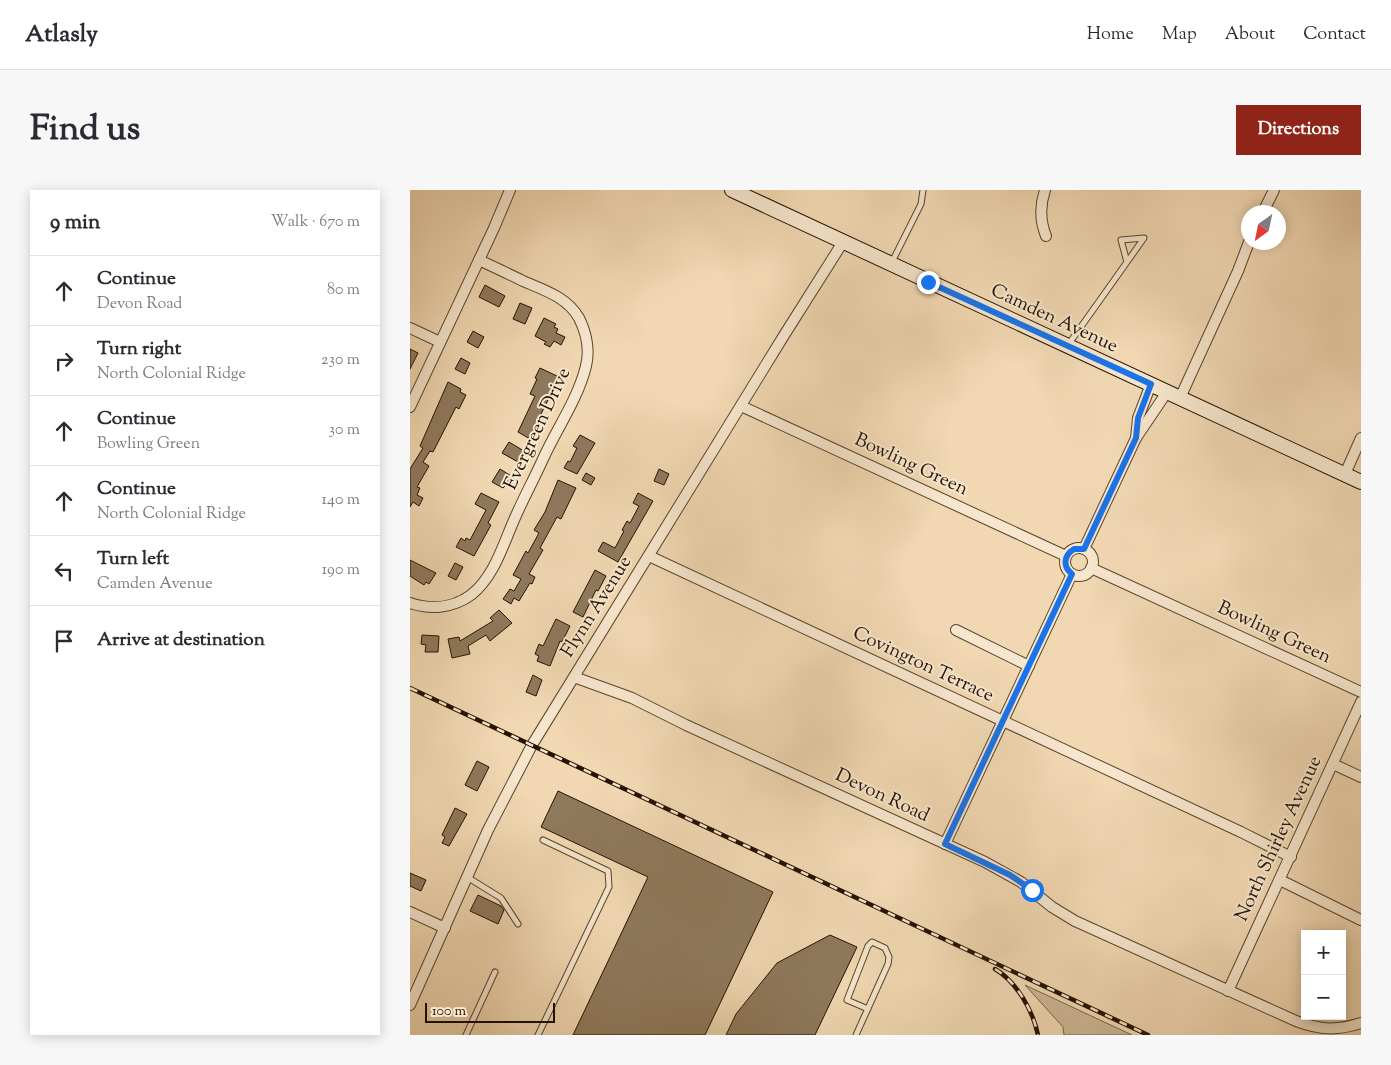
<!DOCTYPE html>
<html lang="en">
<head>
<meta charset="utf-8">
<style>
  body { margin:0; font-family:"Sorts Mill Goudy",serif; background:#f7f7f7; color:#2b2b33 }
  .controls { position:absolute; right:15px; bottom:15px; display:grid; overflow:hidden; border-radius:0px; box-shadow:0 2px 12px #0003 }
  .controls button { width:45px; height:45px; display:grid; place-items:center; padding:0; border:0; border-bottom:1px solid #e1e1e2; background:#fff; color:#2b2b33; font:25px sans-serif }
  .compass { position:absolute; left:831px; top:15px; width:45px; height:45px; border-radius:50%; background:#fff; box-shadow:0 2px 12px #0003; rotate:213deg }
  .scale { position:absolute; left:15px; bottom:12px; width:130px; box-sizing:border-box; padding-left:5px; border:2px solid #251200; border-top:0; font-size:14px; line-height:18px; white-space:nowrap; color:#251200; -webkit-text-stroke:4px #f6e6cd; paint-order:stroke }
  .stop { position:absolute; width:15px; height:15px; margin:-11px; border:4px solid #1a73e8; border-radius:50%; background:#fff }
  .stop.end { background:#1a73e8; border-color:#fff; box-shadow:0 1px 5px #0008 }
  .list { margin:0; padding:0; list-style:none }
  h2 { display:flex; justify-content:space-between; align-items:center; height:65px; margin:0; padding:0 20px; font-size:21px }
  h2 small { font-size:16px; font-weight:400; color:#7c7c81 }
  .list li { display:grid; grid-template-columns:32px 1fr auto; gap:15px; align-items:center; box-sizing:border-box; height:70px; padding:0 20px; border-top:1px solid #e1e1e2 }
  .list b { display:block; font-size:19px; white-space:nowrap }
  .list p { margin:0; font-size:16px; white-space:nowrap; color:#7c7c81 }
  .list em { font-size:16px; font-style:normal; color:#7c7c81 }
  .icon { flex:none; width:28px; height:28px; fill:none; stroke:currentColor; stroke-width:2; stroke-linecap:round; stroke-linejoin:round }
  .map { position:relative; flex:none; width:951px; height:845px; overflow:hidden; border-radius:0px }
  header { display:flex; align-items:center; gap:30px; box-sizing:border-box; height:70px; padding:0 25px; background:#fff; border-bottom:1px solid #e1e1e2 }
  header strong { font-size:24px }
  nav { display:flex; gap:28px; margin-inline-start:auto; font-size:18px }
  .intro { display:flex; align-items:center; justify-content:space-between; box-sizing:border-box; height:120px; padding:0 30px }
  h1 { margin:0; font-size:35px }
  .button { padding:12px 22px; border-radius:0px; background:#8f2418; color:#fff; font-size:18px; font-weight:700 }
  main { display:flex; gap:30px; padding:0 30px }
  aside { flex:1; background:#fff; border-radius:0px; box-shadow:0 2px 12px #0003 }
  .map>svg:first-child { display:block }
  .green { fill:#ceb694; stroke:#7a644a }
  .building { fill:#8f795d; stroke:#251200 }
  .lines { fill:none; stroke-linecap:round; stroke-linejoin:round }
  .lane-casing { stroke:#58442c; stroke-width:7 }
  .street-casing { stroke:#58442c; stroke-width:12 }
  .secondary-casing { stroke:#251200; stroke-width:16 }
  .lane { stroke:#f6e6cd; stroke-width:5 }
  .street { stroke:#f6e6cd; stroke-width:10 }
  .secondary { stroke:#f6e6cd; stroke-width:14 }
  .rail-casing { stroke:#251200; stroke-width:4.5 }
  .rail { stroke:#f6e6cd; stroke-width:2.5; stroke-dasharray:8; stroke-linecap:butt }
  .route { stroke:#1a73e8; stroke-width:6 }
  .labels { text-anchor:middle; dominant-baseline:central; stroke-width:4; stroke-linejoin:round; paint-order:stroke }
  .street-label { font-size:19px; fill:#251200; stroke:#f6e6cd }
</style>
</head>
<body>
<header>
<strong>Atlasly</strong>
<nav><a>Home</a><a>Map</a><a>About</a><a>Contact</a></nav>
</header>
<div class="intro"><h1>Find us</h1><a class="button">Directions</a></div>
<main>
<aside>
<h2>9 min<small>Walk · 670 m</small></h2>
<ul class="list">
<li><svg class="icon" aria-label="ahead" viewBox="0 0 24 24"><path d="M12 20V5M6 11l6-6 6 6"/></svg><div><b>Continue</b><p>Devon Road</p></div><em>80 m</em></li>
<li><svg class="icon" aria-label="right" viewBox="0 0 24 24"><path d="M7 20v-9h11M14 6l5 5-5 5"/></svg><div><b>Turn right</b><p>North Colonial Ridge</p></div><em>230 m</em></li>
<li><svg class="icon" aria-label="ahead" viewBox="0 0 24 24"><path d="M12 20V5M6 11l6-6 6 6"/></svg><div><b>Continue</b><p>Bowling Green</p></div><em>30 m</em></li>
<li><svg class="icon" aria-label="ahead" viewBox="0 0 24 24"><path d="M12 20V5M6 11l6-6 6 6"/></svg><div><b>Continue</b><p>North Colonial Ridge</p></div><em>140 m</em></li>
<li><svg class="icon" aria-label="left" viewBox="0 0 24 24"><path d="M17 20v-9H6M10 6l-5 5 5 5"/></svg><div><b>Turn left</b><p>Camden Avenue</p></div><em>190 m</em></li>
<li><svg class="icon" aria-label="arrive" viewBox="0 0 24 24"><path d="M6 21V4h12l-3 4 3 4H6"/></svg><div><b>Arrive at destination</b></div></li>
</ul>
</aside>
<div class="map">
<svg width="951" height="845" viewBox="0 0 951 845">
  <rect width="100%" height="100%" fill="#f1d8b2"/>
  <filter id="stains"><feTurbulence type="fractalNoise" baseFrequency=".004" numOctaves="4"/><feColorMatrix values="0 0 0 0 .2 0 0 0 0 .09 0 0 0 0 .02 0 0 0 .5 -.17"/></filter>
  <radialGradient id="worn" r=".72"><stop offset=".6" stop-color="#630" stop-opacity="0"/><stop offset="1" stop-color="#630" stop-opacity=".3"/></radialGradient>
  <polygon class="green" points="615,795 722,845 654,845 653,837"/>
  <g class="building">
    <polygon points="75,95 95,106 89,117 69,107"/>
    <polygon points="110,113 122,118 115,134 103,129"/>
    <polygon points="134,128 146,134 144,137 148,139 146,143 155,147 151,155 144,151 140,157 134,154 136,152 125,146"/>
    <polygon points="63,141 74,147 68,158 57,152"/>
    <polygon points="0,159 8,163 0,179"/>
    <polygon points="51,168 60,173 55,184 45,179"/>
    <polygon points="130,178 147,186 139,208 127,232 128,233 120,249 108,242 125,206 120,204 127,189 125,188"/>
    <polygon points="38,192 51,199 50,202 56,205 49,219 46,217 23,262 20,261 13,272 19,276 7,297 10,298 7,305 13,308 9,316 3,312 0,317 0,279 13,258 10,256"/>
    <polygon points="170,245 185,253 167,284 154,278 158,271 160,272 167,258 163,256"/>
    <polygon points="99,252 114,261 108,272 92,263"/>
    <polygon points="90,279 103,287 93,298 82,292"/>
    <polygon points="249,279 259,284 254,295 244,291"/>
    <polygon points="176,283 185,288 181,295 172,290"/>
    <polygon points="148,290 166,298 151,329 147,327 130,358 133,360 119,384 125,387 122,394 120,393 109,411 104,408 101,414 93,409 100,399 104,401 111,389 103,385 116,361 118,363 129,343 124,340 135,322"/>
    <polygon points="71,303 89,312 78,333 81,335 64,366 46,357 51,348 55,351 56,348 60,350 76,320 65,314"/>
    <polygon points="228,303 243,311 208,372 188,361 193,352 205,358 214,341 212,340 217,331 220,333 229,316 223,313"/>
    <polygon points="0,370 26,383 19,394 16,392 14,395 0,386"/>
    <polygon points="45,373 53,377 46,390 38,386"/>
    <polygon points="185,380 196,386 188,401 186,400 173,427 163,422"/>
    <polygon points="89,420 102,433 80,451 76,445 58,456 60,464 42,468 38,449 49,447 50,451 83,431 80,428"/>
    <polygon points="146,429 160,436 152,452 150,451 140,476 127,471 129,466 125,464 129,454 133,456"/>
    <polygon points="12,445 29,446 28,462 15,462 16,455 11,454"/>
    <polygon points="123,485 132,490 126,506 116,502"/>
    <polygon points="67,571 79,577 67,601 55,595"/>
    <polygon points="148,601 363,702 295,845 163,845 238,687 131,637"/>
    <polygon points="45,618 57,624 39,656 32,653 35,647 32,645"/>
    <polygon points="0,683 16,690 11,701 0,696"/>
    <polygon points="68,705 91,716 94,720 88,734 60,721"/>
    <polygon points="420,745 447,757 405,845 316,845 326,824 367,773"/>
  </g>
  <g class="lines">
    <g class="lane-casing">
      <g id="lane">
        <polyline points="482,72 511,14 513,0"/>
        <polyline points="658,155 717,72 711,50 734,48 717,72"/>
        <polyline points="57,687 91,708 108,734"/>
        <polyline points="56,845 85,782"/>
        <polyline points="128,845 199,697 198,681 133,650"/>
        <polyline points="446,845 478,774 479,767 475,758 462,752 458,756 437,810 458,819"/>
      </g>
    </g>
    <g class="street-casing">
      <g id="street">
        <path d="M635,0C630,15 630,31 636,46"/>
        <polyline points="853,22 864,0"/>
        <polyline points="0,138 30,152"/>
        <polyline points="770,208 828,81 839,52"/>
        <polyline points="331,216 656,366"/>
        <polyline points="0,217 84,38 100,0"/>
        <polyline points="726,248 757,202"/>
        <polyline points="935,284 951,248"/>
        <circle cx="669" cy="372" r="14"/>
        <polyline points="674,359 726,248 728,228 741,194"/>
        <polyline points="239,366 831,642 881,667"/>
        <polyline points="681,378 951,502"/>
        <path d="M0,413C21,420 43,418 61,405C84,387 93,355 104,330C113,309 124,289 133,269C147,238 168,209 176,176C180,160 176,142 169,128C157,107 134,100 113,91C99,84 84,77 69,70"/>
        <polyline points="546,440 619,476"/>
        <path d="M164,487L222,508L276,535L575,672L611,692L642,717L665,731L886,831C911,840 926,841 951,833"/>
        <polyline points="923,574 951,587"/>
        <polyline points="535,654 662,384"/>
        <polyline points="870,690 951,730"/>
        <polyline points="0,722 35,738"/>
        <polyline points="818,801 951,512"/>
        <polyline points="0,815 78,640 122,555 373,147 433,52"/>
      </g>
    </g>
    <g class="secondary-casing">
      <polyline id="secondary" points="322,0 951,292"/>
    </g>
    <use href="#lane" class="lane"/>
    <use href="#street" class="street"/>
    <use href="#secondary" class="secondary"/>
    <g class="rail-casing">
      <g id="rail">
        <polyline points="0,498 738,845"/>
        <path d="M585,779C607,792 623,821 628,845"/>
      </g>
    </g>
    <use href="#rail" class="rail"/>
  </g>
  <g class="lines">
    <path class="route" d="M518,92L741,194L728,228L726,248L674,359H664C653,366 653,377 662,384L535,654L600,685L622,700"/>
  </g>
  <g class="labels">
    <g class="street-label">
      <text transform="translate(644 129) rotate(25)">Camden Avenue</text>
      <text transform="translate(128 239) rotate(-65)">Evergreen Drive</text>
      <text transform="translate(501 275) rotate(25)">Bowling Green</text>
      <text transform="translate(187 417) rotate(-58)">Flynn Avenue</text>
      <text transform="translate(864 443) rotate(25)">Bowling Green</text>
      <text transform="translate(513 475) rotate(25)">Covington Terrace</text>
      <text transform="translate(472 606) rotate(25)">Devon Road</text>
      <text transform="translate(869 649) rotate(-65)">North Shirley Avenue</text>
    </g>
  </g>
  <rect width="100%" height="100%" filter="url(#stains)"/>
  <rect width="100%" height="100%" fill="url(#worn)"/>
</svg>
<div class="controls">
<button>+</button>
<button>−</button>
</div>
<svg class="compass" viewBox="-18 -18 36 36"><path d="M0-13l5 13h-10z" fill="#e53935"/><path d="M0 13l5-13h-10z" fill="#7c7c81"/></svg>
<div class="scale">100 m</div>
<div class="stop" style="left:622px;top:700px"></div>
<div class="stop end" style="left:518px;top:92px"></div>
</div>
</main>
</body>
</html>
